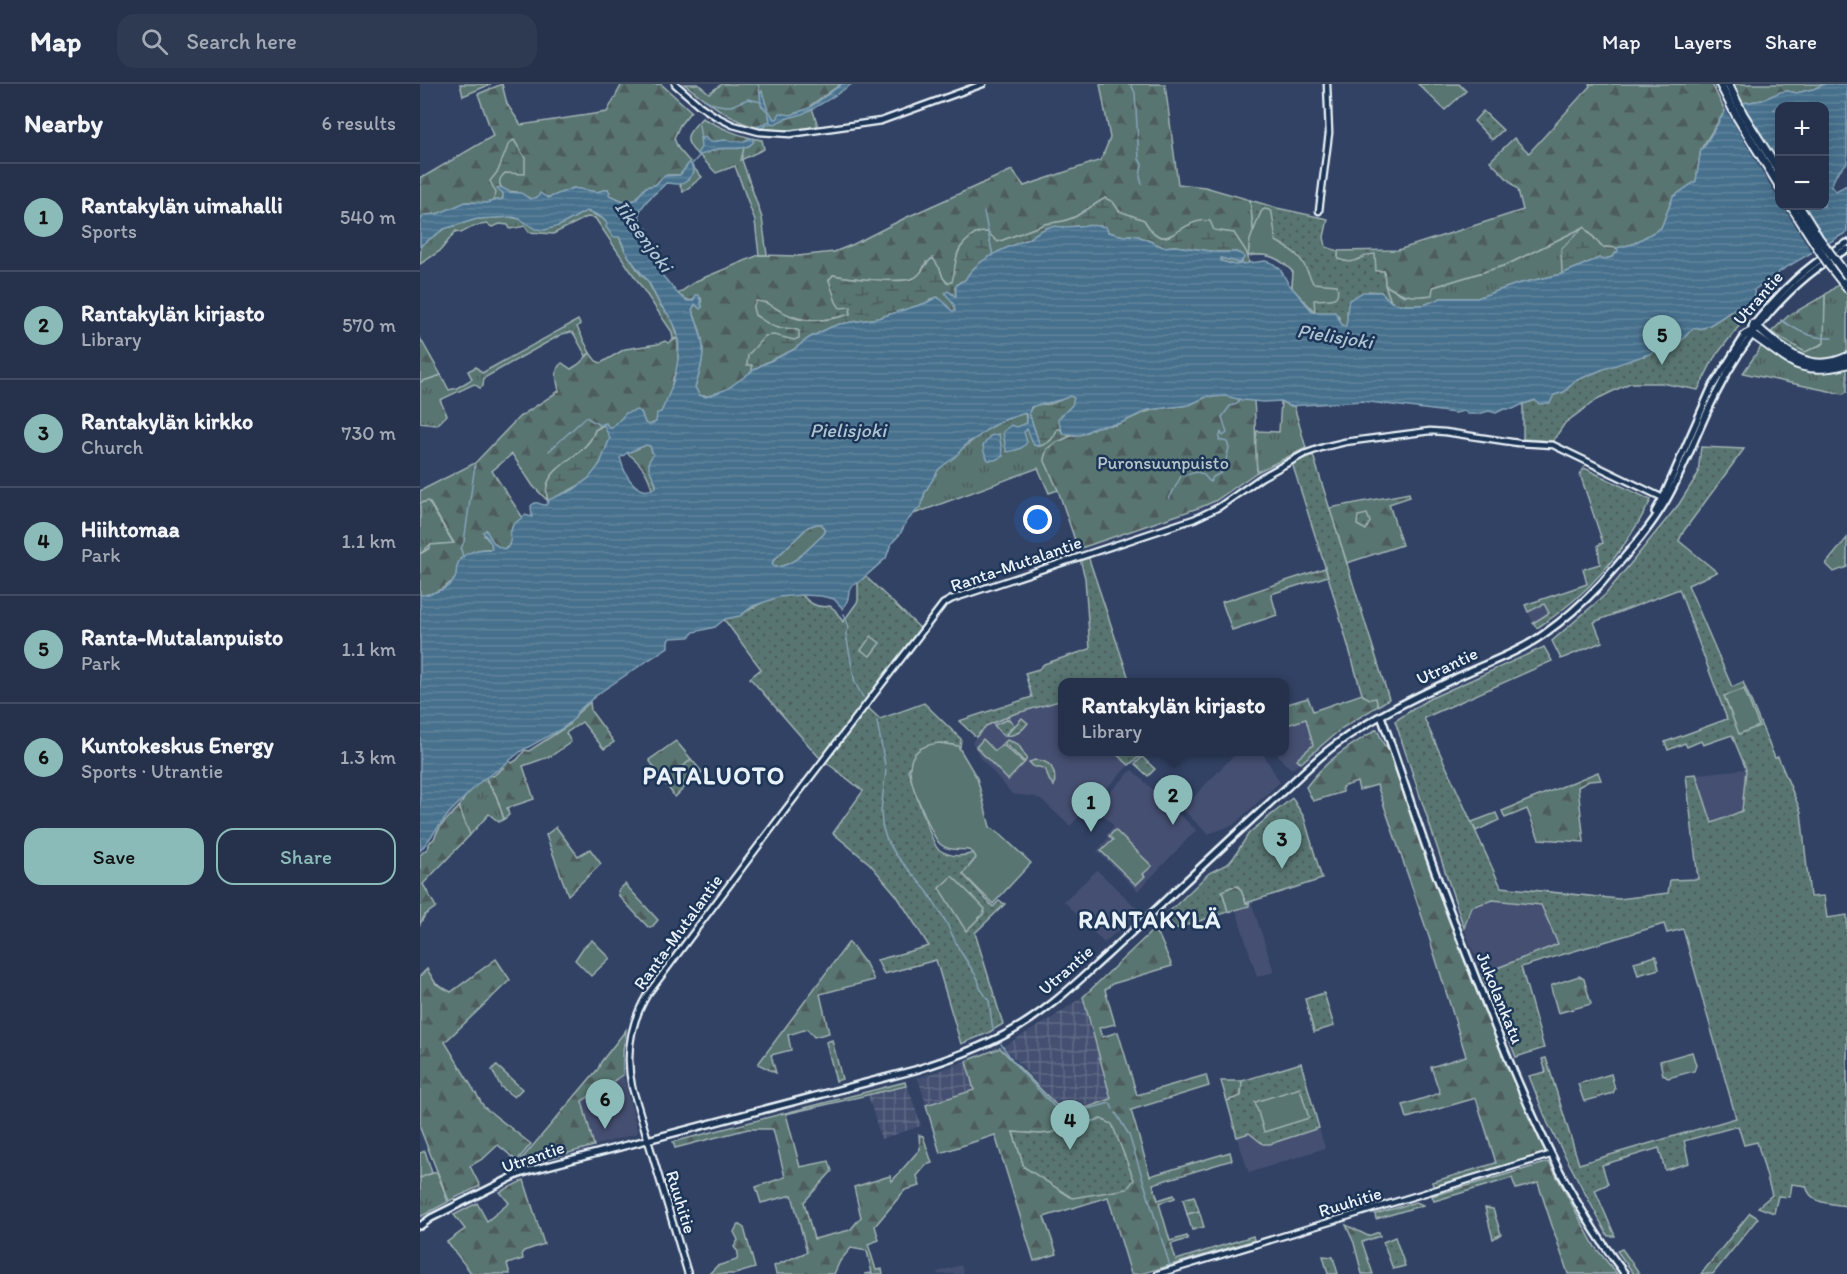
<!DOCTYPE html>
<html lang="en">
<head>
<meta charset="utf-8">
<style>
  body { margin:0; font-family:Itim,sans-serif; background:#2e3a52; color:#f1f3f6 }
  .controls { position:absolute; right:18px; top:18px; display:grid; overflow:hidden; border-radius:12px; box-shadow:0 6px 24px #0002 }
  .controls button { width:54px; height:54px; display:grid; place-items:center; padding:0; border:0; border-bottom:2px solid #424d63; background:#26324b; color:#f1f3f6; font:30px sans-serif }
  .you { position:absolute; left:618px; top:436px; width:21px; height:21px; margin:-15px; border:4px solid #fff; border-radius:50%; background:#1a73e8; box-shadow:0 0 0 9px #1a73e833 }
  .badge { display:grid; place-items:center; width:39px; height:39px; border-radius:50%; background:#8bbbb9; color:#111; font-size:20px; font-weight:700 }
  .pin { position:absolute; translate:-50% -50px; filter:drop-shadow(0 2px 3px #0008) }
  .pin::after { content:''; position:absolute; top:32px; width:21px; height:18px; background:inherit; clip-path:polygon(0 0,100% 0,50% 100%) }
  .popup { position:absolute; left:638px; top:594px; width:231px; height:78px; box-sizing:border-box; display:grid; place-content:center; border-radius:12px; background:#26324b; filter:drop-shadow(0 2px 4px #0005); font-size:20px; white-space:nowrap; color:#a4aab5 }
  .popup b { font-size:22px; color:#f1f3f6 }
  .popup::after { content:''; position:absolute; left:50%; top:100%; margin-left:-12px; border:12px solid transparent; border-top-color:#26324b }
  .list { margin:0; padding:0; list-style:none }
  h2 { display:flex; justify-content:space-between; align-items:center; height:78px; margin:0; padding:0 24px; font-size:26px }
  h2 small { font-size:20px; font-weight:400; color:#a4aab5 }
  .list li { display:grid; grid-template-columns:39px 1fr auto; gap:18px; align-items:center; box-sizing:border-box; height:108px; padding:0 24px; border-top:2px solid #424d63 }
  .list b { display:block; font-size:22px; white-space:nowrap }
  .list p { margin:0; font-size:20px; white-space:nowrap; color:#a4aab5 }
  .list em { font-size:20px; font-style:normal; color:#a4aab5 }
  .actions { display:flex; gap:12px; padding:18px 24px }
  .actions a { flex:1; padding:14px 0; border:2px solid #8bbbb9; border-radius:18px; text-align:center; font-size:21px; color:#8bbbb9 }
  .actions .main { background:#8bbbb9; color:#111 }
  .icon { flex:none; width:33px; height:33px; fill:none; stroke:currentColor; stroke-width:2; stroke-linecap:round; stroke-linejoin:round }
  .map { position:relative; flex:none; width:1427px; height:1190px; overflow:hidden }
  header { display:flex; align-items:center; gap:36px; box-sizing:border-box; height:84px; padding:0 30px; background:#26324b; border-bottom:2px solid #424d63 }
  header strong { font-size:28px }
  nav { display:flex; gap:33px; margin-inline-start:auto; font-size:21px }
  .search { width:420px; height:54px; background:#2e3a52; display:flex; align-items:center; gap:15px; box-sizing:border-box; padding:0 21px; border-radius:18px; color:#a4aab5; font-size:22px }
  main { display:flex }
  aside { flex:1; background:#26324b }
  .map>svg:first-child { display:block }
  .built { fill:#444f71 }
  .industrial { fill:url(#industrial-grid) }
  .grass { fill:url(#grass-tufts); stroke:#a0b2b4; stroke-width:1.5 }
  .forest { fill:url(#forest-firs); stroke:#a0b2b4; stroke-width:1.5; fill-rule:evenodd }
  .wetland { fill:url(#wetland-marsh); stroke:#a0b2b4; stroke-width:1.5 }
  .park { fill:url(#park-dots); stroke:#a0b2b4; stroke-width:1.5 }
  .garden { fill:#587471; stroke:#a0b2b4; stroke-width:1.5 }
  .water { fill:url(#water-rules); stroke:#87a4b8; stroke-width:1.5; fill-rule:evenodd }
  .pier { fill:#324264 }
  .lines { fill:none; stroke-linecap:round; stroke-linejoin:round }
  .stream { stroke:#87a4b8; stroke-width:1.5 }
  .tertiary-casing { stroke:#e8f1f8; stroke-width:9 }
  .secondary-casing { stroke:#e8f1f8; stroke-width:10 }
  .motorway-casing { stroke:#e8f1f8; stroke-width:11 }
  .tertiary { stroke:#1d3557; stroke-width:4.5 }
  .secondary { stroke:#1d3557; stroke-width:5 }
  .motorway { stroke:#1d3557; stroke-width:7 }
  .motorway-bridge-casing { stroke:#e8f1f8; stroke-width:11; stroke-linecap:butt }
  .motorway-bridge { stroke:#1d3557; stroke-width:7 }
  .labels { text-anchor:middle; dominant-baseline:central; stroke-width:5; stroke-linejoin:round; paint-order:stroke }
  .street-label { font-size:18px; fill:#e8f1f8; stroke:#1d3557 }
  .park-label { font-size:18px; fill:#b6c5c9; stroke:#1d3557 }
  .water-label { font-size:20px; font-style:italic; fill:#afc4d3; stroke:#1d3557 }
  .district-label { font-size:24px; font-weight:bold; letter-spacing:1.5px; fill:#e8f1f8; stroke:#1d3557 }
</style>
</head>
<body>
<header>
<strong>Map</strong>
<div class="search"><svg class="icon" aria-label="search" viewBox="0 0 24 24"><circle cx="10" cy="10" r="6"/><path d="M15 15l6 6"/></svg>Search here</div>
<nav><a>Map</a><a>Layers</a><a>Share</a></nav>
</header>
<main>
<aside>
<h2>Nearby<small>6 results</small></h2>
<ul class="list">
<li><span class="badge">1</span><div><b>Rantakylän uimahalli</b><p>Sports</p></div><em>540 m</em></li>
<li><span class="badge">2</span><div><b>Rantakylän kirjasto</b><p>Library</p></div><em>570 m</em></li>
<li><span class="badge">3</span><div><b>Rantakylän kirkko</b><p>Church</p></div><em>730 m</em></li>
<li><span class="badge">4</span><div><b>Hiihtomaa</b><p>Park</p></div><em>1.1 km</em></li>
<li><span class="badge">5</span><div><b>Ranta-Mutalanpuisto</b><p>Park</p></div><em>1.1 km</em></li>
<li><span class="badge">6</span><div><b>Kuntokeskus Energy</b><p>Sports · Utrantie</p></div><em>1.3 km</em></li>
</ul>
<div class="actions"><a class="main">Save</a><a>Share</a></div>
</aside>
<div class="map">
<svg width="1427" height="1190" viewBox="0 0 1427 1190">
  <defs>
    <pattern id="industrial-grid" width="8" height="8" patternUnits="userSpaceOnUse" patternTransform="scale(1.5)"><rect width="8" height="8" fill="#444f71"/><path d="M0 4h8M4 0v8" fill="none" stroke="#5f6986"/></pattern>
    <pattern id="grass-tufts" width="24" height="20" patternUnits="userSpaceOnUse" patternTransform="scale(1.5)"><rect width="24" height="20" fill="#587471"/><path d="M3 7l-1-3M5 7V3M7 7l1-3M15 17l-1-3M17 17v-4M19 17l1-3" fill="none" stroke="#4e5c5c"/></pattern>
    <pattern id="forest-firs" width="22" height="20" patternUnits="userSpaceOnUse" patternTransform="scale(1.5)"><rect width="22" height="20" fill="#587471"/><path d="M5 1l3.5 6h-7zM16 11l3.5 6h-7z" fill="#4e5c5c"/></pattern>
    <pattern id="wetland-marsh" width="20" height="14" patternUnits="userSpaceOnUse" patternTransform="scale(1.5)"><rect width="20" height="14" fill="#587471"/><path d="M1 5h8M5 5V1M11 12h8M15 12V8" fill="none" stroke="#4e5c5c"/></pattern>
    <pattern id="park-dots" width="8" height="8" patternUnits="userSpaceOnUse" patternTransform="scale(1.5)"><rect width="8" height="8" fill="#587471"/><path d="M2 2h.1M6 6h.1" fill="none" stroke="#4e5c5c" stroke-width="1.8" stroke-linecap="round"/></pattern>
    <pattern id="water-rules" width="6" height="5" patternUnits="userSpaceOnUse" patternTransform="scale(1.5)"><rect width="6" height="5" fill="#46708d"/><path d="M0 2.5h6" fill="none" stroke="#61859e"/></pattern>
  </defs>
  <rect width="100%" height="100%" fill="#324264"/>
  <filter id="ink" filterUnits="userSpaceOnUse"><feTurbulence type="fractalNoise" baseFrequency=".0167" numOctaves="2"/><feDisplacementMap in="SourceGraphic" scale="12" xChannelSelector="R" yChannelSelector="G"/><feConvolveMatrix kernelMatrix="1 2 1 2 8 2 1 2 1" color-interpolation-filters="sRGB"/></filter>
  <g filter="url(#ink)">
    <g class="built">
      <polygon points="1124,520 1130,529 1113,539 1108,528"/>
      <polygon points="639,617 642,620 642,668 694,668 709,681 650,742 624,718 616,713 592,710 560,673 552,658 566,642 594,630"/>
      <polygon points="886,635 893,662 877,675 881,679 872,685 864,679 856,668 864,668 864,642"/>
      <polygon points="817,668 842,668 860,698 813,741 788,750 762,725"/>
      <polygon points="1326,685 1322,727 1291,739 1276,690"/>
      <polygon points="712,686 776,746 718,807 677,767 688,754 686,751 694,742 675,723"/>
      <polygon points="677,786 720,827 684,859 644,817"/>
      <polygon points="1073,816 1121,821 1138,861 1062,890 1044,844 1051,823"/>
      <polygon points="831,817 854,888 837,893 816,826 829,822 826,819"/>
      <polygon points="203,991 218,1049 174,1062 162,1017"/>
      <polygon points="899,1044 905,1064 829,1089 817,1053 829,1049 843,1060 850,1060"/>
      <polygon points="541,1181 544,1190 518,1190 517,1188"/>
    </g>
    <g class="industrial">
      <polygon points="662,913 691,1015 647,1032 593,973 584,962 632,934"/>
      <polygon points="546,977 554,1006 506,1021 498,994"/>
      <polygon points="488,1002 501,1042 461,1055 448,1011"/>
    </g>
    <g class="grass">
      <polygon points="325,60 322,76 342,134 347,171 339,171 335,137 315,82 296,89 279,71 287,66"/>
      <polygon points="272,82 282,93 263,108 260,102"/>
      <polygon points="166,127 184,135 199,153 205,167 221,191 227,196 240,221 253,236 258,254 253,255 252,248 175,134 167,133 133,150 109,148 105,142 90,145 88,141 80,140 72,143 67,140 54,142 41,149 36,147 20,167 0,180 1,161 24,145 57,135 89,133 100,135 105,139 139,142"/>
      <polygon points="1164,143 1142,190 1097,200 1057,214 1021,214 1004,221 990,221 978,220 971,218 965,201 984,212 1086,181"/>
      <polygon points="1427,194 1427,308 1423,310 1323,289 1351,248 1385,268 1403,260 1405,211"/>
      <polygon points="158,236 160,240 157,243 170,269 166,272 154,250 151,248 142,250 64,294 63,302 60,304 54,300 20,316 27,331 17,341 0,339 0,298 21,291 29,306 37,304 52,295 48,287 56,283 62,289"/>
      <polygon points="861,317 869,322 874,322 886,364 837,388 835,362 837,347 859,348"/>
      <path d="M605,329L608,345L614,361L618,362L609,329L656,350C615,367 622,368 638,406L629,409L618,384L491,431L501,422L505,408L516,388L528,376L566,346L584,336Z"/>
      <polygon points="8,417 34,460 10,461 0,470 0,419"/>
      <polygon points="60,696 66,697 76,711 84,735 79,738 69,730 49,752 39,723 48,708"/>
      <polygon points="17,1088 28,1118 0,1133 0,1093"/>
    </g>
    <g class="forest">
      <polygon points="82,0 87,20 101,41 187,28 202,0 241,0 271,27 260,41 254,54 258,64 270,78 260,91 247,91 242,94 235,101 226,103 215,116 206,118 189,111 188,105 177,108 153,104 131,113 119,113 113,116 97,108 87,107 81,103 83,109 73,117 66,119 46,118 23,128 8,132 0,138 0,93 5,92 73,52 58,10"/>
      <path d="M264,0H278L289,9L302,0H421L391,21L398,42C333,55 314,37 264,0Z"/>
      <path d="M680,0H745L758,100L785,103L830,116L834,153L828,172L814,149L799,148L772,140C750,153 739,163 724,136L699,127L693,118L685,114L655,133L644,137L625,140L578,158L573,155L558,148C531,167 539,169 533,198L528,199L523,194L520,185L506,178C503,184 501,190 495,194C484,200 428,194 413,191L409,196L413,205L431,222L430,230C411,236 386,240 367,230C359,227 352,222 345,218L335,231C343,235 352,243 359,244C367,245 372,243 380,247L379,254L333,281L332,288C320,297 295,317 279,311L275,303C286,272 286,255 272,226L275,220L280,224L282,223L281,214C271,218 267,217 258,210L276,197L339,171L378,172L414,168L434,160L485,134L592,86L604,102L681,76L690,54Z"/>
      <path d="M1169,0H1292L1305,27L1281,65L1276,97L1253,113L1241,144L1213,160L1197,164L1183,163L1164,143L1086,181L1013,203L1012,211C991,214 984,212 965,201L964,187L956,188L939,177L926,178L918,175V167L978,166L1103,126L1098,106L1070,77L1094,54L1109,69L1170,2Z"/>
      <polygon points="1314,0 1405,0 1393,5 1377,9 1367,7 1351,12 1343,16 1322,19"/>
      <path d="M282,34C302,44 320,53 342,56L344,65L321,76L325,60C299,55 298,53 277,70C260,54 269,48 282,34Z"/>
      <polygon points="1405,211 1404,259 1385,268 1351,248 1368,232"/>
      <polygon points="0,254 21,291 0,298"/>
      <path d="M258,254V284L253,294L251,308L236,338L229,341L225,339L221,328L199,337L192,344H189L184,340L175,346C167,375 118,381 128,417L113,402L92,370L72,387L103,434L93,441L90,450L91,456L88,463L83,465C74,462 70,454 66,446L64,451L71,459L72,465C57,464 53,467 40,475L35,495C24,504 14,511 0,511V470L10,464V461L34,459L10,419L8,417L0,419V407L55,379L99,333L139,307C137,297 133,285 142,279L151,285L159,280L170,269L176,277L181,279L205,265L238,260L245,257L248,259Z"/>
      <path d="M788,312C794,313 798,312 804,312C814,312 824,316 834,317C836,341 835,364 837,388L795,417L781,423L658,465L638,406L624,375L627,365L635,359L656,350H663L676,343L688,340L695,341L728,326L769,321Z"/>
      <path d="M226,361L230,362L233,371C226,387 234,388 236,403L232,406C229,391 220,378 207,369Z"/>
      <polygon points="989,409 990,413 969,420 982,461 927,479 909,424"/>
      <path d="M396,440H402L405,448L403,451C389,463 373,484 354,483L352,480L353,477L388,443Z"/>
      <polygon points="1427,454 1427,483 1414,488 1406,480"/>
      <polygon points="905,484 908,492 851,510 857,531 812,546 802,518"/>
      <polygon points="942,610 944,612 956,614 958,622 922,644 881,679 877,675 893,661 886,635 864,642 864,621 888,614 893,627"/>
      <polygon points="170,618 171,627 194,658 184,665 162,638 146,649 151,658 131,672 103,682 114,715 87,724 89,731 84,735 76,711 65,693 70,690 73,692 83,684 81,682 87,676 92,679 97,676 105,666 109,667 149,641 151,635"/>
      <path d="M957,645L964,661L970,664L1090,986L1127,1071L1014,1105L1012,1098L1076,1079L1056,1014L987,1034L983,1021L1020,1009L1011,983L1046,972L1009,853L957,701L939,706L937,698L922,703L923,708L893,717L886,703C907,675 928,663 957,645Z"/>
      <polygon points="256,657 271,675 256,690 266,702 255,713 229,676"/>
      <polygon points="1178,688 1181,696 1169,697 1158,703 1164,758 1119,755 1107,725 1085,734 1082,727"/>
      <path d="M39,723L50,751L3,800L16,823L5,831L0,840V771L8,764L10,758L14,755C18,743 30,732 39,723Z"/>
      <polygon points="1076,729 1079,736 1056,747 1052,738"/>
      <polygon points="136,743 158,772 170,765 181,780 148,811 126,751"/>
      <polygon points="205,800 238,836 232,843 228,843 199,812 198,807"/>
      <polygon points="817,802 821,806 826,819 829,819 829,822 808,828 802,807 811,803"/>
      <path d="M733,846L740,854L752,882L692,900L685,906L695,940L679,944L682,953L698,948L717,1011L786,991L789,1002L711,1026L730,1092L810,1068L812,1076L733,1100L738,1116L754,1111L755,1114L739,1119L750,1157L767,1152L768,1155L751,1160L756,1176L833,1152L834,1156L721,1190H711L688,1113L624,1133L637,1170L614,1177L575,1051L520,1069L506,1021L554,1006L546,977L580,964L646,1031L691,1015L663,913ZM681,1035L604,1083L593,1048L620,1050L630,1049Z"/>
      <polygon points="429,858 444,878 445,878 454,896 400,910 409,949 394,953 387,945 368,951 371,966 351,971 356,989 338,980"/>
      <polygon points="76,875 90,896 25,958 64,1023 111,1060 97,1077 78,1061 64,1074 50,1082 60,1102 29,1117 0,1044 0,892 7,885 16,900 31,908"/>
      <polygon points="1159,892 1164,895 1171,920 1138,929 1131,904 1132,901"/>
      <polygon points="206,946 203,967 203,991 162,1017 174,1062 101,1082 99,1078 178,985 181,978"/>
      <polygon points="412,956 422,995 416,997 406,958"/>
      <polygon points="1272,968 1276,981 1274,987 1248,994 1243,991 1240,977"/>
      <polygon points="76,981 102,1005 94,1013 81,1003 72,986"/>
      <polygon points="1191,990 1195,1005 1193,1009 1166,1017 1163,1015 1158,1000"/>
      <polygon points="801,997 822,997 821,1012 807,1017"/>
      <polygon points="485,998 486,1002 366,1030 380,1083 409,1077 412,1087 384,1118 394,1155 430,1146 441,1133 434,1103 470,1092 472,1097 500,1065 499,1051 503,1052 512,1079 506,1081 497,1092 500,1102 485,1106 455,1142 459,1156 448,1160 456,1186 462,1185 463,1190 444,1190 452,1189 447,1167 431,1164 420,1177 414,1190 356,1190 354,1182 387,1168 372,1111 341,1119 336,1103 365,1093 353,1045 328,1045 255,1064 253,1058"/>
      <polygon points="1129,1078 1175,1163 1197,1190 1148,1190 1118,1099 1096,1105 1092,1094 1014,1117 1012,1112"/>
      <polygon points="104,1096 124,1160 104,1167 102,1169 103,1175 87,1180 90,1190 52,1190 27,1158 45,1145 34,1131 57,1119 67,1137 89,1119 80,1108"/>
      <polygon points="996,1118 1003,1121 956,1135 955,1130"/>
      <polygon points="779,1127 784,1143 772,1146 767,1130"/>
      <polygon points="1330,1129 1338,1134 1293,1190 1281,1190"/>
      <polygon points="318,1140 324,1144 335,1184 315,1190 289,1190 297,1182 317,1176 318,1168 314,1163 318,1156 314,1148"/>
      <polygon points="926,1141 948,1152 959,1148 960,1152 942,1158 953,1190 942,1190 934,1159"/>
      <polygon points="1202,1165 1220,1190 1214,1190 1197,1167"/>
    </g>
    <g class="wetland">
      <path d="M94,56L105,74V90L85,89C80,94 78,97 81,103L78,104L83,109V115L73,117L76,109L70,97L78,87L89,59Z"/>
      <path d="M685,114L693,118L699,127L724,136C745,172 755,141 780,137C783,136 787,137 790,137L794,146L814,149C820,160 829,167 829,180L815,181L801,177V174L815,177L817,179L822,178L823,171L816,168H797L755,162L743,163L718,152L710,151L704,152L688,148L686,143C668,140 662,142 645,143C640,143 635,142 631,143C620,144 615,152 606,156C587,164 554,176 545,196L540,198L535,204L536,213L531,209C531,216 536,221 535,227L532,228L518,213L511,215L506,219L458,234L420,240L411,243L389,254L373,266L341,281L332,288V281H327L328,271L345,252L354,251L374,256L379,254V247C371,243 367,245 359,244C351,243 342,235 335,231L333,224L336,217C349,218 356,225 367,231C386,240 411,236 430,230L431,223L420,224L416,218L409,196L413,191C428,194 482,200 494,194C503,190 504,179 513,174L520,185L523,194L527,199L532,198C537,179 533,167 550,154C556,149 559,148 567,148L578,158L625,140L644,137L655,133Z"/>
      <polygon points="1164,143 1182,163 1197,164 1198,167 1192,173 1181,176 1179,174 1142,190 1141,165"/>
      <path d="M653,310L741,324C723,327 716,333 701,339C692,343 682,340 673,344C662,347 649,359 640,345H637C634,355 629,359 620,362L609,329C612,318 620,321 629,320C637,319 646,313 653,310Z"/>
      <path d="M184,341L190,354C186,363 184,373 179,381C169,401 146,407 128,417C117,381 167,376 175,346Z"/>
    </g>
    <g class="park">
      <polygon points="1063,27 1083,46 1072,56 1054,37"/>
      <path d="M830,116L857,124L908,135L904,153L906,163L918,167V175C938,183 938,171 955,170L956,187H964L965,201L971,218L961,208L949,207L927,227L928,239L926,243L922,242L918,231L893,228L872,204L873,188C860,174 847,168 828,172L834,152Z"/>
      <path d="M1334,211L1342,213L1294,274L1278,306L1241,299H1210L1179,314L1145,339L1133,357L1103,355V320L1144,308L1155,297L1181,286L1219,272H1225L1236,264L1235,259L1241,255H1246L1250,260C1267,259 1264,249 1274,244C1280,241 1276,246 1283,244C1291,242 1309,228 1317,223L1321,221L1324,223Z"/>
      <path d="M1281,363L1324,365L1263,448L1259,457L1297,488L1268,501L1312,603L1323,598L1355,674L1358,673L1381,728L1390,813L1404,812L1407,834L1427,831V1122C1410,1119 1391,1121 1386,1102L1372,1100L1370,1113L1358,1112L1354,1129L1338,1123L1352,1111L1337,1058L1324,1061L1318,1042L1264,1057L1269,1079L1245,1086L1239,1064L1182,1081L1188,1100L1175,1106L1195,1152H1188L1128,1040L1109,992L1126,988L1122,975L1126,974L1159,1080L1316,1034L1263,845L1247,849L1244,840L1101,883L1124,964L1096,973L1062,890L1138,860L1121,821L1073,816L1051,823L1044,844L975,637L1007,616L1124,563L1132,577L1004,634L1081,803L1199,815L1248,809L1250,796L1278,795L1266,691L1276,690L1292,739L1322,727L1326,685L1312,651L1283,661L1281,657L1267,663L1265,659L1248,666L1245,658L1307,635L1259,505L1174,538L1182,558L1141,575L1132,557L1185,511L1259,420L1278,390Z"/>
      <polygon points="893,371 969,615 958,622 956,614 950,615 944,612 942,610 908,492 872,379"/>
      <path d="M1164,384L1231,416C1203,470 1168,511 1117,544L1113,539L1129,529L1124,520L1108,528L1105,521L1167,500L1163,485L1180,480L1178,461L1183,459L1160,390Z"/>
      <polygon points="947,430 950,438 946,446 937,441 938,432"/>
      <polygon points="668,472 710,598 642,598 642,620 639,617 594,630 566,642 556,653 539,637 612,613 605,589 619,585 624,580 670,565 665,494 660,475"/>
      <path d="M445,492L501,545L444,620L460,635L504,619L541,655L540,663C514,654 500,664 488,686C493,700 511,759 518,765C529,773 542,773 554,769L556,774L543,790L573,823L579,817L585,820L555,849L583,940L568,949L541,960L516,876L464,890L457,876L509,862L477,812L450,780L413,749L443,707L398,672L330,594L341,585L303,534C322,534 331,523 348,516C359,511 370,511 382,511C389,519 399,525 410,522L415,526L423,538L438,517V499Z"/>
      <path d="M602,634L608,639C601,648 597,651 585,652Z"/>
      <polygon points="589,635 594,641 586,650 582,651 574,641"/>
      <polygon points="587,656 598,660 607,674 605,678 584,659"/>
      <polygon points="694,668 725,668 709,681"/>
      <polygon points="722,673 735,685 728,692 715,680"/>
      <polygon points="271,675 282,688 266,702 256,690"/>
      <path d="M615,676C631,676 637,687 634,702L629,696L626,686L620,683H614L609,678Z"/>
      <polygon points="872,714 884,733 902,795 826,819 821,806 818,802 811,803 802,807 808,828 754,845 747,830 789,789 809,779 814,773 829,749"/>
      <polygon points="1236,872 1239,885 1218,891 1214,878"/>
      <polygon points="904,909 914,942 894,948 885,915"/>
      <polygon points="881,979 899,1044 850,1060 843,1060 829,1049 817,1053 807,1017 821,1012 822,997"/>
      <polygon points="681,1035 692,1040 714,1096 707,1105 652,1114 604,1083 593,1048 620,1050 630,1049"/>
      <polygon points="774,1112 779,1127 767,1130 763,1115"/>
      <polygon points="1065,1124 1073,1125 1081,1150 1073,1155"/>
      <polygon points="975,1153 985,1182 973,1185 963,1158"/>
      <polygon points="903,1172 913,1173 918,1190 908,1190"/>
    </g>
    <g class="garden">
      <polygon points="40,0 71,0 43,12"/>
      <polygon points="998,0 1039,0 1046,7 1025,26"/>
      <path d="M844,125L849,126L852,129L856,157C880,170 882,175 893,199L917,201C921,220 907,214 894,216L895,228L872,204L873,188C860,174 847,168 828,172L830,156L841,128Z"/>
      <polygon points="451,552 460,559 450,572 441,566"/>
      <polygon points="1324,605 1339,642 1319,650 1304,612"/>
      <polygon points="563,655 575,667 582,660 604,679 588,696 556,663"/>
      <path d="M519,659L538,662L557,694L570,743L581,751L611,779L573,820L543,790L556,774C551,758 533,772 520,760C512,752 508,738 503,727C491,700 475,664 519,659Z"/>
      <polygon points="695,746 732,782 723,790 725,792 716,801 681,767 693,756 689,752"/>
      <polygon points="532,792 565,825 563,830 546,847 519,804"/>
      <polygon points="172,856 190,874 171,892 155,876 163,864"/>
      <polygon points="880,1004 889,1034 844,1048 835,1018"/>
      <polygon points="5,1067 12,1089 0,1094 0,1069"/>
    </g>
    <g class="water">
      <path d="M422,0H432C416,11 400,22 382,30C372,34 363,34 355,40L351,39L340,45L337,43L350,37L348,28L341,21L340,9L342,7L347,24L354,35H357L360,29L371,31L389,24Z"/>
      <path d="M1405,0H1427V79L1417,89L1411,102L1416,107L1427,101V148L1360,187L1353,196L1347,199L1345,198L1334,206L1335,217L1324,223L1321,221L1317,223C1309,228 1291,242 1283,244C1277,246 1280,242 1274,244C1264,249 1267,259 1250,260L1246,255H1241L1235,259V268L1181,286L1155,297L1144,308L1134,311L1130,319L1119,320L1115,316L1103,320L1093,325H1084L1076,329L1069,327L1058,330H1048L1044,327L1035,329L942,317L869,322L861,317L843,318L822,316L805,312L795,313L788,312L769,321L728,326L701,339L676,343L660,351L643,350L638,335L652,321L654,314L650,312C637,319 624,318 611,323L609,329L620,362L614,361L607,345L604,348L607,358C603,366 595,366 587,368L586,366L583,348L591,341L597,343L607,339V331L605,329L584,336L566,346L558,353L547,359L536,372L519,385L505,408L501,422L487,437L480,450L471,460L466,474L438,499C425,504 431,508 427,517C426,520 424,523 423,525L414,515L401,512L382,511L359,513L333,522L320,532L305,535L295,543L274,548L269,553L250,554L248,557V563L182,607L167,619L157,628L155,634L143,644L101,667L78,686L62,696L30,728L0,767V511C11,511 28,505 34,496C37,492 36,486 37,482C41,467 59,465 72,465L71,459L63,448L66,446C70,454 76,465 86,465C91,461 91,456 90,450L93,441L105,431L112,433L111,422C117,415 120,422 126,421L130,415L153,406L169,394L180,380L190,354L183,340L186,339L189,344H192L206,329L217,326L221,328L225,339L229,341L236,338L237,329L241,328C252,306 263,273 257,248C254,236 247,230 240,220C235,213 232,202 227,196C219,186 210,176 205,166C203,161 202,157 199,153H193L186,143L187,140C183,133 174,128 166,127L139,142L125,146L115,145L100,135L93,133L57,135L24,145L0,162V138L4,131L17,130L46,118L66,119L83,115V109L77,104L80,103L90,108L101,109L110,115L118,113L120,109L128,114L153,104L177,108L188,105L190,108L189,111L206,118L215,116L226,103L235,101L244,92L260,91L270,78L274,88C262,104 264,100 246,99C235,111 226,114 219,129L221,141L227,145L229,151L234,175L241,185L242,191L258,210L267,217H273L276,211H279L282,223L280,225L275,220L272,226C285,258 287,269 275,303L279,311L286,313L307,305L338,283L373,266L389,254L411,243L420,240L458,234L506,219L517,213L524,218L532,227H535L534,221L525,209L528,207L536,213C536,202 533,201 545,196C556,175 585,164 606,156C615,152 620,144 631,143C635,142 640,143 645,143C662,142 668,140 686,143L688,148L704,152L710,151L718,152L743,163L755,162L797,168H816L823,171L824,174L820,179L801,174V177L815,181L845,177L852,179L860,185L868,199L893,228H915L922,241L925,243C929,236 926,225 929,216L943,208H961L971,218L984,221H1004L1021,214H1057L1097,200L1142,190L1179,174L1182,176L1192,173L1198,167L1197,164L1213,160L1241,144L1253,113L1276,97L1281,65L1284,63L1305,27L1311,23L1322,19L1343,16L1360,8L1367,7L1377,9L1393,5ZM1358,21L1360,22H1404V122H1360V23L1358,26L1354,25ZM226,361L230,362L233,371L229,377V384L236,400V403C219,415 205,392 201,377L200,374L207,369ZM396,440H402L405,448L403,451C389,463 373,484 354,483L352,480L353,477L388,443Z"/>
      <path d="M285,53L290,58L304,56L322,58L331,54L334,57C327,68 309,63 298,65C291,67 285,70 279,71L277,70L281,63L280,54L282,55Z"/>
      <polygon points="579,350 583,372 575,376 568,376 564,368 563,362 570,352"/>
    </g>
    <g class="pier">
      <polygon points="1310,21 1359,98 1359,116 1304,23"/>
      <polygon points="1363,122 1373,122 1401,165 1393,170"/>
    </g>
    <g class="lines">
      <g class="stream">
        <polyline points="338,0 340,9"/>
        <polyline points="711,0 715,9 719,75 722,80 720,93 722,100"/>
        <polyline points="284,15 294,20 305,22 311,22 328,15 341,18"/>
        <polyline points="279,41 281,55"/>
        <polyline points="272,80 280,71"/>
        <polyline points="564,128 573,172"/>
        <polyline points="1335,217 1338,219"/>
        <path d="M1361,236C1378,247 1392,255 1412,254"/>
        <polyline points="129,367 166,333 179,341 184,341"/>
        <polyline points="749,415 761,392 777,388 783,390 790,398 793,393 803,388 802,379 806,376 809,364 807,358 799,356 801,348 803,352 807,349 802,333 810,322 817,320 819,315"/>
        <polyline points="43,473 41,465 44,458 55,381"/>
        <polyline points="424,530 429,543 426,550 435,599 443,613"/>
        <polyline points="457,637 465,681"/>
        <polyline points="466,686 461,726 462,741 466,754 476,771 507,807 526,838 539,865 558,895 560,904 569,917 573,946"/>
        <polyline points="581,960 598,984 643,1032 690,1019 693,1025"/>
        <polyline points="696,1029 709,1051 750,1182"/>
      </g>
      <g class="tertiary-casing">
        <g id="tertiary">
          <polyline points="255,0 279,21 295,32 313,41 339,48 370,50 461,37 563,0"/>
          <polyline points="899,127 909,49 907,0"/>
          <path d="M268,1190L212,1003C205,970 210,940 227,911L363,729L523,520L532,515L774,435L799,423L842,393L884,370L904,363L925,358L1010,347L1025,348L1098,359L1133,361L1243,414"/>
          <polyline points="738,1190 1130,1071"/>
        </g>
      </g>
      <g class="secondary-casing">
        <g id="secondary">
          <path d="M1332,243C1359,209 1388,179 1427,159"/>
          <polyline points="1235,428 1243,414 1291,305 1326,250"/>
          <path d="M961,632C977,676 991,721 1007,766C1029,826 1052,885 1076,945C1111,1031 1147,1115 1205,1190"/>
          <path d="M0,1142L11,1134L97,1091L112,1086L495,986C527,976 560,964 590,948C625,929 655,900 685,873C741,821 796,768 853,716C874,698 893,677 915,661C954,632 1000,611 1044,590C1070,578 1099,568 1124,550C1144,536 1164,518 1181,500C1203,474 1227,449 1244,420C1265,385 1277,346 1296,310C1324,253 1370,196 1427,165"/>
        </g>
      </g>
      <g class="motorway-casing">
        <g id="motorway">
          <polyline points="1300,0 1317,33 1360,103"/>
          <polyline points="1308,0 1323,30 1360,89"/>
          <polyline points="1409,181 1427,204"/>
          <path d="M1334,240L1333,251C1370,276 1379,293 1427,280"/>
          <path d="M1325,251L1338,244C1365,267 1389,291 1427,273"/>
        </g>
      </g>
      <use href="#tertiary" class="tertiary"/>
      <use href="#secondary" class="secondary"/>
      <use href="#motorway" class="motorway"/>
      <g class="motorway-bridge-casing">
        <g id="motorway-bridge">
          <polyline points="1371,122 1409,181"/>
          <polyline points="1379,122 1399,154 1427,192"/>
        </g>
      </g>
      <use href="#motorway-bridge" class="motorway-bridge"/>
    </g>
  </g>
  <g class="labels">
    <g class="street-label">
      <text transform="translate(1338 214) rotate(-49)">Utrantie</text>
      <text transform="translate(596 480) rotate(-19)">Ranta-Mutalantie</text>
      <text transform="translate(1027 582) rotate(-25)">Utrantie</text>
      <text transform="translate(258 848) rotate(-54)">Ranta-Mutalantie</text>
      <text transform="translate(646 886) rotate(-41)">Utrantie</text>
      <text transform="translate(1080 914) rotate(68)">Jukolankatu</text>
      <text transform="translate(113 1073) rotate(-19)">Utrantie</text>
      <text transform="translate(261 1118) rotate(73)">Ruuhitie</text>
      <text transform="translate(930 1118) rotate(-17)">Ruuhitie</text>
    </g>
    <g class="park-label">
      <text x="743" y="379">Puronsuunpuisto</text>
    </g>
    <g class="water-label">
      <text transform="translate(224 152) rotate(54)">Iiksenjoki</text>
      <text transform="translate(915 252) rotate(9)">Pielisjoki</text>
      <text x="428" y="346">Pielisjoki</text>
    </g>
    <g class="district-label">
      <text x="294" y="691">PATALUOTO</text>
      <text x="730" y="835">RANTAKYLÄ</text>
    </g>
  </g>
</svg>
<div class="controls">
<button>+</button>
<button>−</button>
</div>
<div class="you"></div>
<div class="pin badge" style="left:671px;top:748px">1</div>
<div class="pin badge" style="left:753px;top:741px">2</div>
<div class="popup"><b>Rantakylän kirjasto</b>Library</div>
<div class="pin badge" style="left:862px;top:785px">3</div>
<div class="pin badge" style="left:650px;top:1066px">4</div>
<div class="pin badge" style="left:1242px;top:281px">5</div>
<div class="pin badge" style="left:185px;top:1045px">6</div>
</div>
</main>
</body>
</html>
